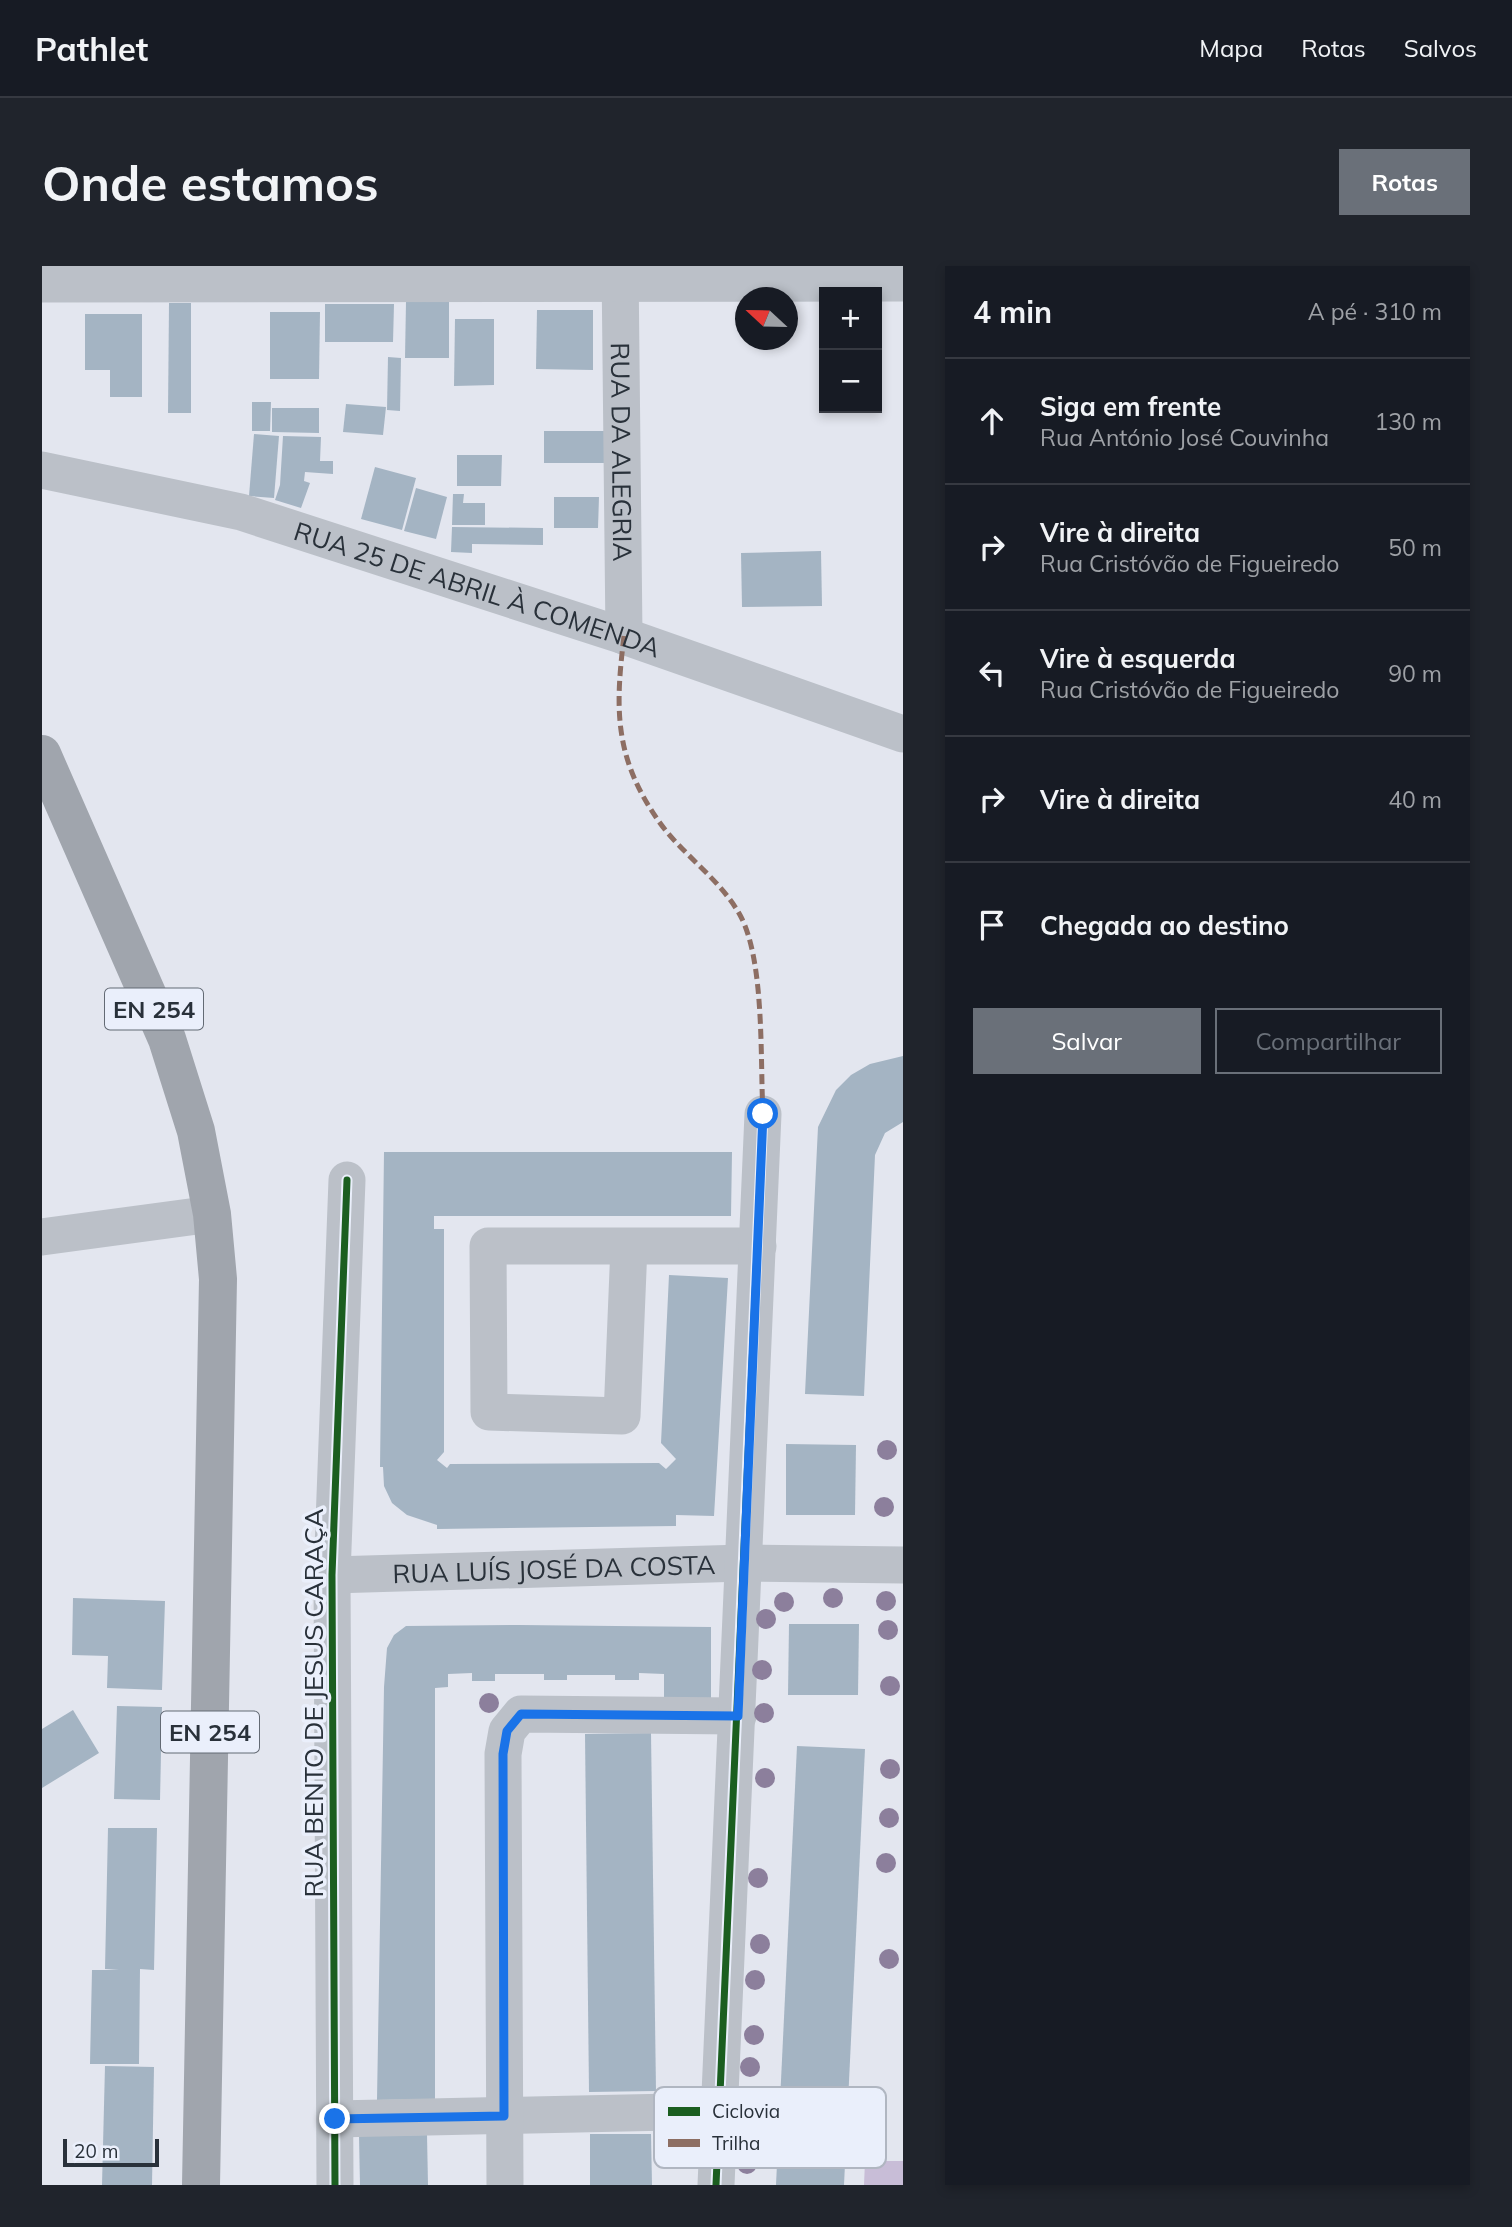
<!DOCTYPE html>
<html lang="pt">
<head>
<meta charset="utf-8">
<style>
  body { margin:0; font-family:Mulish,sans-serif; background:#20242c; color:#f1f3f6 }
  .controls { position:absolute; right:21px; top:21px; display:grid; overflow:hidden; border-radius:0px; box-shadow:0 4px 10px #0003 }
  .controls button { width:63px; height:63px; display:grid; place-items:center; padding:0; border:0; border-bottom:2px solid #363941; background:#171b24; color:#f1f3f6; font:35px sans-serif }
  .compass { position:absolute; left:693px; top:21px; width:63px; height:63px; border-radius:50%; background:#171b24; box-shadow:0 4px 10px #0003; rotate:292deg }
  .scale { position:absolute; left:21px; bottom:18px; width:96px; box-sizing:border-box; padding-left:7px; border:4px solid #29313a; border-top:0; font-size:19px; line-height:24px; white-space:nowrap; color:#29313a; -webkit-text-stroke:5px #eaeffb; paint-order:stroke }
  .stop { position:absolute; width:21px; height:21px; margin:-16px; border:5px solid #1a73e8; border-radius:50%; background:#fff }
  .stop.end { background:#1a73e8; border-color:#fff; box-shadow:0 2px 7px #0008 }
  .list { margin:0; padding:0; list-style:none }
  h2 { display:flex; justify-content:space-between; align-items:center; height:91px; margin:0; padding:0 28px; font-size:30px }
  h2 small { font-size:23px; font-weight:400; color:#9ea1a6 }
  .list li { display:grid; grid-template-columns:46px 1fr auto; gap:21px; align-items:center; box-sizing:border-box; height:126px; padding:0 28px; border-top:2px solid #363941 }
  .list b { display:block; font-size:26px; white-space:nowrap }
  .list p { margin:0; font-size:23px; white-space:nowrap; color:#9ea1a6 }
  .list em { font-size:23px; font-style:normal; color:#9ea1a6 }
  .actions { display:flex; gap:14px; padding:21px 28px }
  .actions a { flex:1; padding:16px 0; border:2px solid #6a7079; border-radius:0px; text-align:center; font-size:24px; color:#6a7079 }
  .actions .main { background:#6a7079; color:#fff }
  .icon { flex:none; width:38px; height:38px; fill:none; stroke:currentColor; stroke-width:2; stroke-linecap:round; stroke-linejoin:round }
  .map { position:relative; flex:none; width:861px; height:1919px; overflow:hidden; border-radius:0px }
  header { display:flex; align-items:center; gap:42px; box-sizing:border-box; height:98px; padding:0 35px; background:#171b24; border-bottom:2px solid #363941 }
  header strong { font-size:33px }
  nav { display:flex; gap:38px; margin-inline-start:auto; font-size:24px }
  .intro { display:flex; align-items:center; justify-content:space-between; box-sizing:border-box; height:168px; padding:0 42px }
  h1 { margin:0; font-size:49px }
  .button { padding:18px 32px; border-radius:0px; background:#6a7079; color:#fff; font-size:24px; font-weight:700 }
  main { display:flex; gap:42px; padding:0 42px }
  aside { flex:1; background:#171b24; border-radius:0px; box-shadow:0 4px 10px #0003 }
  .map>svg:first-child { display:block }
  .green { fill:#c8bdd7 }
  .building { fill:#a4b4c3 }
  .lines { fill:none; stroke-linecap:round; stroke-linejoin:round }
  .minor { stroke:#bbc0c8; stroke-width:37 }
  .major { stroke:#a0a5ad; stroke-width:38 }
  .quiet { stroke:#8d6e63; stroke-width:5; stroke-dasharray:10 5; stroke-linecap:butt }
  .cycleway-casing { stroke:#eaeffb; stroke-width:11 }
  .cycleway { stroke:#1b5e20; stroke-width:7 }
  .tree { fill:#8c7f9c }
  .route { stroke:#1a73e8; stroke-width:9 }
  .labels { text-anchor:middle; dominant-baseline:central; stroke-width:7; stroke-linejoin:round; paint-order:stroke }
  .shield { fill:#eaeffb; stroke:#636a74; stroke-width:2 }
  .shield-label { font-size:24px; font-weight:bold; fill:#29313a }
  .street-label { font-size:26px; fill:#29313a; stroke:#eaeffb }
  .key { fill:#eaeffb; stroke:#b0b6c1; stroke-width:2 }
  .key-label { font-size:19px; fill:#29313a }
</style>
</head>
<body>
<header>
<strong>Pathlet</strong>
<nav><a>Mapa</a><a>Rotas</a><a>Salvos</a></nav>
</header>
<div class="intro"><h1>Onde estamos</h1><a class="button">Rotas</a></div>
<main>
<div class="map">
<svg width="861" height="1919" viewBox="0 0 861 1919">
  <rect width="100%" height="100%" fill="#e3e6ef"/>
  <polygon class="green" points="823,1895 861,1895 861,1919 822,1919"/>
  <g class="building">
    <polygon points="364,36 407,36 407,92 363,92"/>
    <polygon points="127,37 149,37 149,147 126,147"/>
    <polygon points="283,38 352,38 351,76 283,76"/>
    <polygon points="495,44 551,44 551,104 494,103"/>
    <polygon points="228,46 278,46 277,113 228,113"/>
    <polygon points="43,48 100,48 100,131 68,131 68,104 43,104"/>
    <polygon points="413,53 452,53 452,119 412,120"/>
    <polygon points="346,91 359,92 358,145 345,144"/>
    <polygon points="210,136 229,136 228,165 210,165"/>
    <polygon points="304,138 344,141 341,169 301,166"/>
    <polygon points="230,142 277,142 277,167 230,166"/>
    <rect x="502" y="165" width="66" height="32"/>
    <polygon points="212,168 237,170 232,232 207,230"/>
    <polygon points="241,170 279,171 278,195 291,195 291,208 263,206 262,215 268,217 259,242 233,234 238,219"/>
    <polygon points="415,189 460,189 459,220 415,220"/>
    <polygon points="333,201 374,212 360,264 319,253"/>
    <polygon points="374,222 405,231 394,273 362,265"/>
    <polygon points="411,228 422,228 421,237 443,237 443,259 410,259"/>
    <polygon points="512,231 557,231 556,262 512,262"/>
    <polygon points="410,261 501,262 501,279 430,278 430,287 409,286"/>
    <polygon points="779,285 780,340 700,341 699,287"/>
    <polygon points="861,790 861,856 843,867 833,889 822,1130 763,1128 776,861 794,824 809,809 828,798"/>
    <polygon points="342,886 690,886 689,950 392,950 392,963 402,963 402,1186 395,1194 405,1202 408,1198 617,1197 624,1203 634,1193 619,1177 627,1009 686,1012 672,1250 634,1249 634,1260 395,1263 395,1259 365,1249 350,1237 342,1220 341,1201 338,1201"/>
    <polygon points="744,1178 814,1179 813,1249 744,1249"/>
    <polygon points="31,1332 123,1335 120,1424 65,1422 66,1390 30,1389"/>
    <polygon points="747,1358 817,1358 816,1429 746,1429"/>
    <polygon points="478,1359 669,1361 669,1432 622,1432 622,1408 597,1407 597,1414 573,1414 573,1409 525,1409 525,1414 502,1414 502,1408 453,1408 453,1415 430,1415 430,1407 406,1408 406,1421 393,1422 393,1833 335,1834 342,1421 345,1382 352,1369 364,1360"/>
    <polygon points="75,1440 120,1441 118,1534 72,1533"/>
    <polygon points="31,1444 57,1487 0,1522 0,1463"/>
    <polygon points="609,1467 614,1825 547,1826 543,1468"/>
    <polygon points="755,1480 823,1483 802,1919 734,1919"/>
    <polygon points="66,1562 115,1562 112,1704 98,1703 97,1798 48,1798 50,1704 77,1704 63,1703"/>
    <polygon points="63,1800 112,1801 110,1919 60,1919"/>
    <polygon points="548,1868 609,1868 610,1919 548,1919"/>
    <polygon points="385,1869 386,1919 318,1919 317,1870"/>
  </g>
  <g class="lines">
    <g class="minor">
      <path id="s1" d="M578,0L582,370"/>
      <polyline points="0,18 861,17"/>
      <path id="s2" d="M0,204L199,246L582,370L861,468"/>
      <polyline points="0,971 170,948"/>
      <polyline points="587,980 580,1150 447,1146 446,980 716,980"/>
      <path id="s3" d="M290,1309L702,1297L861,1299"/>
      <polyline points="293,1853 677,1845"/>
      <polyline points="293,1919 290,1309 305,914"/>
      <polyline points="463,1919 461,1488 465,1465 479,1448 696,1450"/>
      <polyline points="674,1919 721,848"/>
    </g>
    <polyline class="major" points="0,488 125,773 154,865 170,948 176,1013 159,1919"/>
    <path class="quiet" d="M582,370C573,444 572,492 618,557C641,589 678,613 698,649C723,695 718,794 721,848"/>
    <g class="cycleway-casing">
      <g id="cycleway">
        <polyline points="293,1919 290,1309 305,914"/>
        <polyline points="674,1919 721,848"/>
      </g>
    </g>
    <use href="#cycleway" class="cycleway"/>
  </g>
  <g class="tree">
    <circle cx="845" cy="1184" r="10"/>
    <circle cx="842" cy="1241" r="10"/>
    <circle cx="791" cy="1332" r="10"/>
    <circle cx="844" cy="1335" r="10"/>
    <circle cx="742" cy="1336" r="10"/>
    <circle cx="724" cy="1353" r="10"/>
    <circle cx="846" cy="1364" r="10"/>
    <circle cx="720" cy="1404" r="10"/>
    <circle cx="848" cy="1420" r="10"/>
    <circle cx="447" cy="1437" r="10"/>
    <circle cx="722" cy="1447" r="10"/>
    <circle cx="848" cy="1503" r="10"/>
    <circle cx="723" cy="1512" r="10"/>
    <circle cx="847" cy="1552" r="10"/>
    <circle cx="844" cy="1597" r="10"/>
    <circle cx="716" cy="1612" r="10"/>
    <circle cx="718" cy="1678" r="10"/>
    <circle cx="847" cy="1693" r="10"/>
    <circle cx="713" cy="1714" r="10"/>
    <circle cx="712" cy="1769" r="10"/>
    <circle cx="708" cy="1801" r="10"/>
    <circle cx="705" cy="1898" r="10"/>
  </g>
  <g class="lines">
    <polyline class="route" points="293,1853 462,1850 461,1488 465,1465 479,1448 696,1450 721,848"/>
  </g>
  <g class="labels">
    <g class="shield">
      <rect x="63" y="722.5" width="98" height="41" rx="5"/>
      <rect x="119" y="1445.5" width="98" height="41" rx="5"/>
    </g>
    <g class="shield-label">
      <text x="112" y="743">EN 254</text>
      <text x="168" y="1466">EN 254</text>
    </g>
    <g class="street-label">
      <text stroke="none"><textPath href="#s1" startOffset="186">RUA DA ALEGRIA</textPath></text>
      <text stroke="none"><textPath href="#s2" startOffset="452">RUA 25 DE ABRIL À COMENDA</textPath></text>
      <text stroke="none"><textPath href="#s3" startOffset="222">RUA LUÍS JOSÉ DA COSTA</textPath></text>
      <text transform="translate(271 1437) rotate(-90)">RUA BENTO DE JESUS CARAÇA</text>
    </g>
  </g>
  <rect x="612" y="1821" width="232" height="81" rx="10" class="key"/>
  <rect x="626" y="1841" width="32" height="9" fill="#1b5e20"/>
  <rect x="626" y="1873" width="32" height="8" fill="#8d6e63"/>
  <g class="key-label">
    <text x="670" y="1852">Ciclovia</text>
    <text x="670" y="1884">Trilha</text>
  </g>
</svg>
<div class="controls">
<button>+</button>
<button>−</button>
</div>
<svg class="compass" viewBox="-18 -18 36 36"><path d="M0-13l5 13h-10z" fill="#e53935"/><path d="M0 13l5-13h-10z" fill="#9ea1a6"/></svg>
<div class="scale">20 m</div>
<div class="stop" style="left:721px;top:848px"></div>
<div class="stop end" style="left:293px;top:1853px"></div>
</div>
<aside>
<h2>4 min<small>A pé · 310 m</small></h2>
<ul class="list">
<li><svg class="icon" aria-label="ahead" viewBox="0 0 24 24"><path d="M12 20V5M6 11l6-6 6 6"/></svg><div><b>Siga em frente</b><p>Rua António José Couvinha</p></div><em>130 m</em></li>
<li><svg class="icon" aria-label="right" viewBox="0 0 24 24"><path d="M7 20v-9h11M14 6l5 5-5 5"/></svg><div><b>Vire à direita</b><p>Rua Cristóvão de Figueiredo</p></div><em>50 m</em></li>
<li><svg class="icon" aria-label="left" viewBox="0 0 24 24"><path d="M17 20v-9H6M10 6l-5 5 5 5"/></svg><div><b>Vire à esquerda</b><p>Rua Cristóvão de Figueiredo</p></div><em>90 m</em></li>
<li><svg class="icon" aria-label="right" viewBox="0 0 24 24"><path d="M7 20v-9h11M14 6l5 5-5 5"/></svg><div><b>Vire à direita</b></div><em>40 m</em></li>
<li><svg class="icon" aria-label="arrive" viewBox="0 0 24 24"><path d="M6 21V4h12l-3 4 3 4H6"/></svg><div><b>Chegada ao destino</b></div></li>
</ul>
<div class="actions"><a class="main">Salvar</a><a>Compartilhar</a></div>
</aside>
</main>
</body>
</html>
